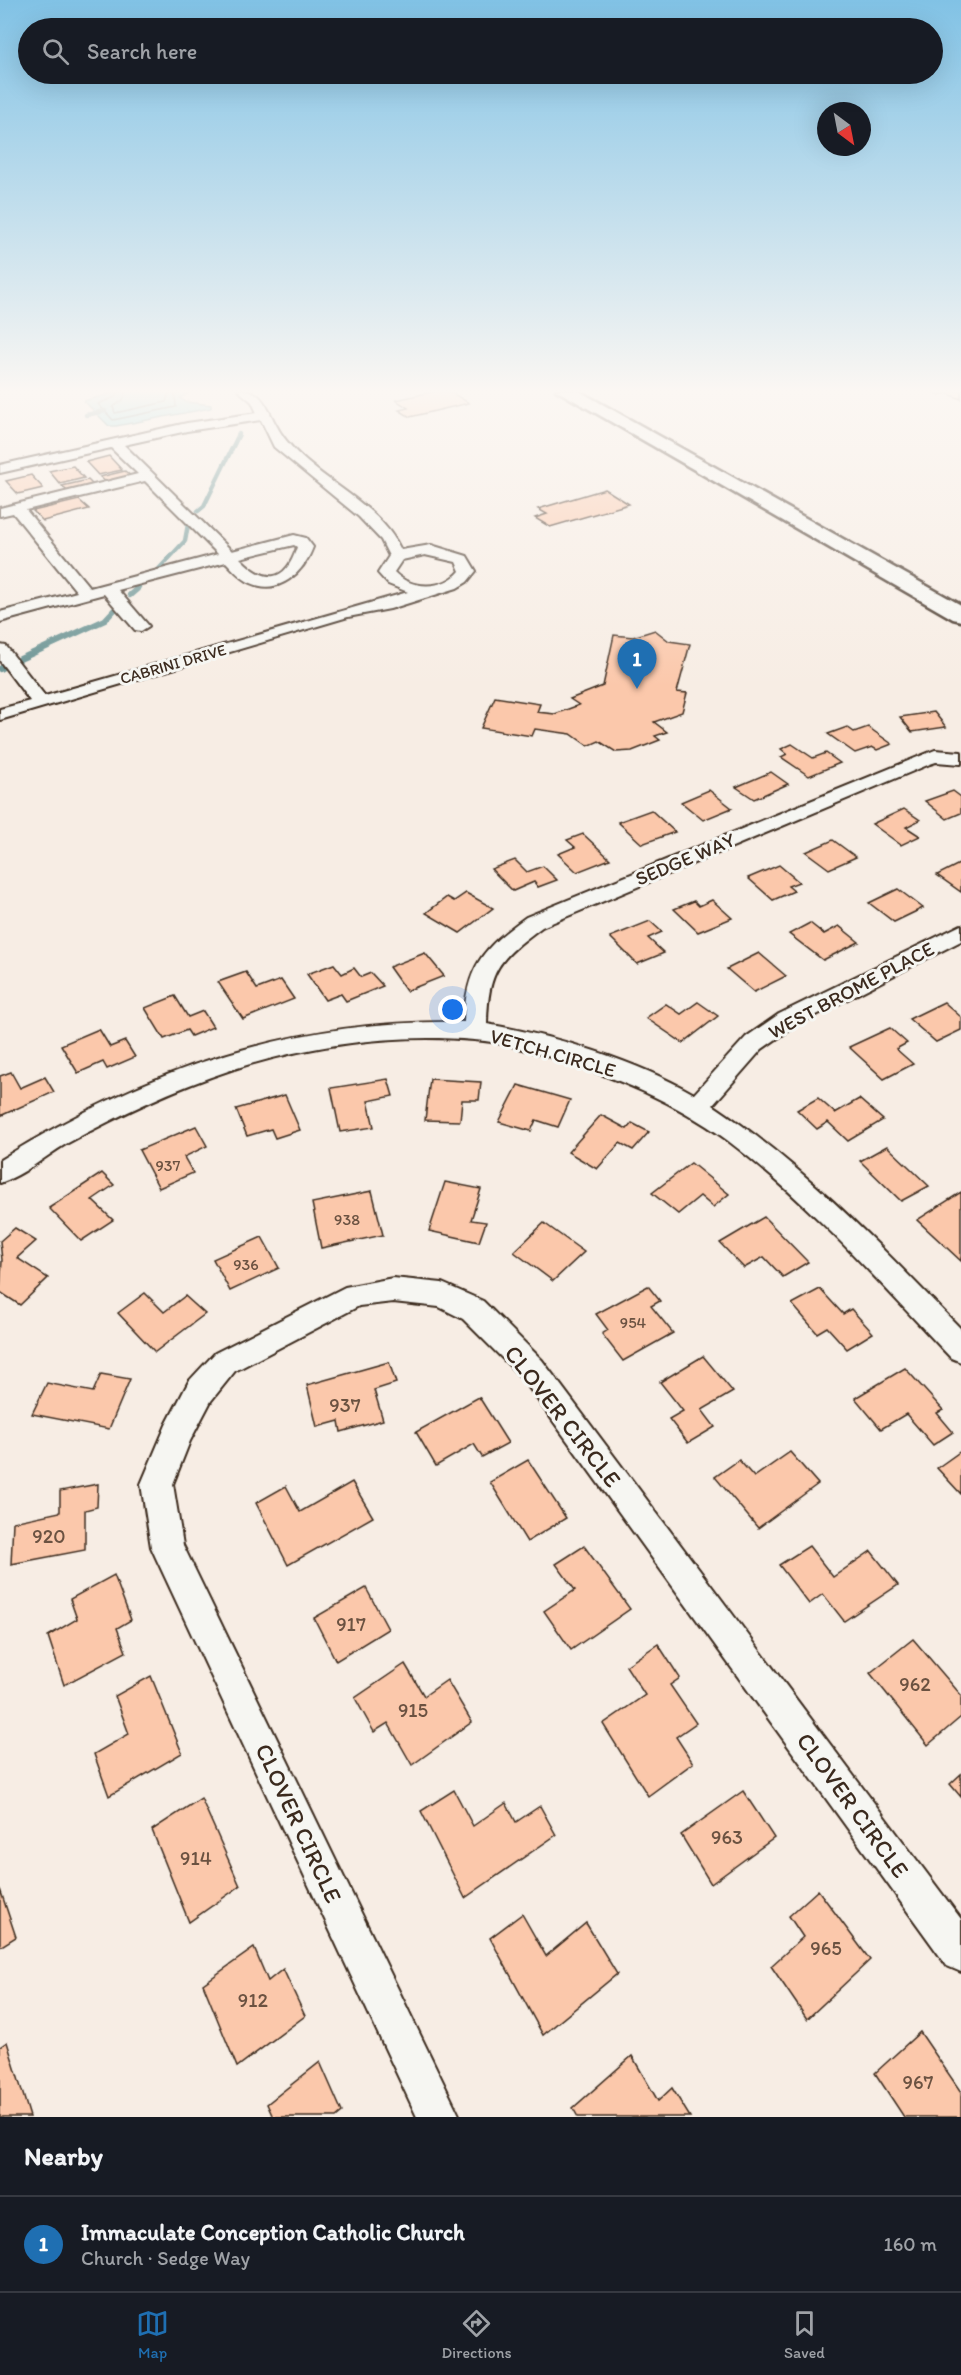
<!DOCTYPE html>
<html lang="en">
<head>
<meta charset="utf-8">
<style>
  body { margin:0; font-family:Itim,sans-serif; background:#20242c; color:#f1f3f6 }
  .compass { position:absolute; left:817px; top:102px; width:54px; height:54px; border-radius:50%; background:#171b24; box-shadow:0 6px 24px #0002; rotate:148deg }
  .you { position:absolute; left:453px; top:1010px; width:21px; height:21px; margin:-15px; border:4px solid #fff; border-radius:50%; background:#1a73e8; box-shadow:0 0 0 9px #1a73e833 }
  .badge { display:grid; place-items:center; width:39px; height:39px; border-radius:50%; background:#1f6fb2; color:#fff; font-size:20px; font-weight:700 }
  .pin { position:absolute; translate:-50% -50px; filter:drop-shadow(0 2px 3px #0008) }
  .pin::after { content:''; position:absolute; top:32px; width:21px; height:18px; background:inherit; clip-path:polygon(0 0,100% 0,50% 100%) }
  .list { margin:0; padding:0; list-style:none }
  h2 { display:flex; justify-content:space-between; align-items:center; height:78px; margin:0; padding:0 24px; font-size:26px }
  h2 small { font-size:20px; font-weight:400; color:#9ea1a6 }
  .list li { display:grid; grid-template-columns:39px 1fr auto; gap:18px; align-items:center; box-sizing:border-box; height:96px; padding:0 24px; border-top:2px solid #363941 }
  .list b { display:block; font-size:22px; white-space:nowrap }
  .list p { margin:0; font-size:20px; white-space:nowrap; color:#9ea1a6 }
  .list em { font-size:20px; font-style:normal; color:#9ea1a6 }
  .icon { flex:none; width:33px; height:33px; fill:none; stroke:currentColor; stroke-width:2; stroke-linecap:round; stroke-linejoin:round }
  .map { position:relative; flex:none; width:961px; height:2117px; overflow:hidden }
  .search { position:absolute; background:#171b24; box-shadow:0 6px 24px #0002; left:18px; right:18px; top:18px; height:66px; display:flex; align-items:center; gap:15px; box-sizing:border-box; padding:0 21px; border-radius:33px; color:#9ea1a6; font-size:22px }
  .sheet { height:174px; background:#171b24 }
  nav { display:flex; justify-content:space-around; align-items:center; box-sizing:border-box; height:84px; border-top:2px solid #363941; background:#171b24; font-size:16px; color:#9ea1a6 }
  nav a { display:grid; justify-items:center; gap:3px }
  nav .on { color:#1f6fb2 }
  .map>svg:first-child { display:block }
  .water { fill:#87d8e0; stroke:#699292; stroke-width:1.5 }
  .lines { fill:none; stroke-linecap:round; stroke-linejoin:round }
  .shore { stroke:#59706c; stroke-width:1.5 }
  .stream-far1 { stroke:#699292; stroke-width:4.5 }
  .stream { stroke:#699292; stroke-width:6 }
  .building { fill:#fbc8ab; stroke:#3b2a1e; stroke-width:1.5 }
  .street-casing { stroke:#3b2a1e; stroke-width:4 }
  .primary-casing { stroke:#3b2a1e; stroke-width:5 }
  .street { fill:#f6f6f2; fill-rule:evenodd }
  .primary { fill:#f6f6f2; fill-rule:evenodd }
  .labels { text-anchor:middle; dominant-baseline:central; stroke-width:6; stroke-linejoin:round; paint-order:stroke }
  .far-street-label { font-size:16px; fill:#3b2a1e; stroke:#f6f6f2 }
  .number-label { font-size:16px; fill:#6b5241 }
  .street-label { font-size:20px; fill:#3b2a1e; stroke:#f6f6f2 }
  .near-number-label { font-size:20px; fill:#6b5241 }
  .near-street-label { font-size:24px; fill:#3b2a1e; stroke:#f6f6f2 }
</style>
</head>
<body>
<div class="map">
<svg width="961" height="2117" viewBox="0 0 961 2117">
  <rect width="100%" height="100%" fill="#f7ede4"/>
  <filter id="ink" filterUnits="userSpaceOnUse"><feTurbulence type="fractalNoise" baseFrequency=".0167" numOctaves="2"/><feDisplacementMap in="SourceGraphic" scale="12" xChannelSelector="R" yChannelSelector="G"/><feConvolveMatrix kernelMatrix="1 2 1 2 8 2 1 2 1" color-interpolation-filters="sRGB"/></filter>
  <g filter="url(#ink)">
    <polygon class="water" points="125,390 193,390 180,398 186,402 211,405 211,408 116,426 109,426 84,401"/>
    <g class="lines">
      <g class="shore">
        <polyline points="119,390 115,397 98,404 113,420 176,407 175,395 182,390"/>
        <polyline points="126,390 123,400 113,407 115,413 166,402 170,390"/>
      </g>
      <g class="stream-far1">
        <polyline points="86,415 105,411"/>
        <polyline points="198,511 204,506 239,434"/>
        <polyline points="159,569 185,541 189,519"/>
        <polyline points="135,590 139,587"/>
      </g>
      <g class="stream">
        <polyline points="130,595 137,589"/>
        <polyline points="20,659 105,620 116,608"/>
        <polyline points="0,669 3,667"/>
      </g>
    </g>
    <g class="building">
      <polygon points="440,390 447,390 469,403 410,417 399,410 408,408 396,400"/>
      <polygon points="928,390 961,390 961,399 946,393 940,395"/>
      <polygon points="109,456 122,470 98,475 86,462"/>
      <polygon points="73,466 84,478 60,484 49,471"/>
      <polygon points="125,471 131,476 106,482 100,477"/>
      <polygon points="31,475 43,488 18,494 6,481"/>
      <polygon points="88,480 93,485 67,491 62,486"/>
      <polygon points="605,489 629,504 550,527 535,518 547,514 538,509"/>
      <polygon points="79,500 89,509 43,521 33,511"/>
      <polygon points="655,630 669,641 690,644 677,692 687,693 682,712 654,722 667,732 655,736 660,740 632,751 616,752 599,741 588,746 571,734 535,729 532,736 481,728 495,697 540,704 537,712 555,714 579,705 570,699 603,686 614,635 633,637"/>
      <polygon points="934,712 946,727 912,732 900,717"/>
      <polygon points="847,727 854,732 868,727 892,744 877,750 872,747 855,753 828,734"/>
      <polygon points="792,744 813,758 826,753 840,763 809,776 781,757 787,754 781,749"/>
      <polygon points="771,772 788,784 754,799 736,787"/>
      <polygon points="709,790 732,808 703,820 681,802"/>
      <polygon points="953,791 961,797 961,813 947,819 925,801"/>
      <polygon points="904,809 920,820 906,827 920,836 901,845 872,824"/>
      <polygon points="651,810 675,832 642,844 618,822"/>
      <polygon points="583,834 610,859 577,872 558,854 575,847 567,840"/>
      <polygon points="833,840 856,857 829,869 806,852"/>
      <polygon points="515,860 527,872 543,866 557,880 538,887 534,882 513,891 491,869"/>
      <polygon points="961,863 961,892 937,875"/>
      <polygon points="779,865 799,882 788,886 794,891 773,900 748,878"/>
      <polygon points="898,889 923,908 894,922 869,903"/>
      <polygon points="466,893 493,908 460,933 426,913 447,897 454,901"/>
      <polygon points="712,900 732,918 698,932 674,909 694,901 699,906"/>
      <polygon points="650,921 662,932 648,938 664,953 637,964 610,937"/>
      <polygon points="810,923 824,934 839,926 859,942 823,960 789,934"/>
      <polygon points="425,953 444,976 406,991 389,967"/>
      <polygon points="759,953 786,976 754,992 727,969"/>
      <polygon points="334,964 342,974 354,968 361,977 371,973 383,986 346,1001 341,994 325,1000 307,974"/>
      <polygon points="246,972 257,989 281,980 294,999 243,1019 218,982"/>
      <polygon points="175,996 188,1017 203,1011 213,1027 191,1036 187,1030 164,1039 145,1008"/>
      <polygon points="698,1002 718,1016 683,1043 646,1018 666,1004 681,1014"/>
      <polygon points="944,1002 961,1017 961,1030 936,1042 909,1019"/>
      <polygon points="890,1028 907,1043 896,1049 913,1064 884,1079 849,1047"/>
      <polygon points="99,1029 110,1047 125,1041 135,1057 107,1069 103,1062 78,1073 61,1045"/>
      <polygon points="11,1072 20,1088 45,1077 54,1092 0,1116 0,1076"/>
      <polygon points="388,1079 393,1096 368,1101 374,1127 340,1132 331,1088"/>
      <polygon points="430,1079 481,1082 479,1100 462,1100 460,1121 425,1120"/>
      <polygon points="518,1085 570,1100 558,1127 536,1120 531,1131 499,1122"/>
      <polygon points="285,1095 300,1130 275,1138 271,1129 247,1136 236,1109"/>
      <polygon points="818,1098 835,1113 859,1099 883,1120 848,1141 828,1122 817,1129 797,1110"/>
      <polygon points="601,1115 627,1129 632,1123 649,1132 633,1150 620,1143 597,1169 568,1152"/>
      <polygon points="196,1126 207,1146 184,1157 193,1173 159,1188 139,1150"/>
      <polygon points="887,1146 929,1186 901,1201 860,1161"/>
      <polygon points="691,1163 729,1194 713,1207 700,1196 678,1214 652,1193"/>
      <polygon points="102,1173 114,1185 92,1200 113,1220 81,1241 49,1208"/>
      <polygon points="445,1182 481,1189 471,1220 486,1222 479,1242 429,1231"/>
      <polygon points="372,1191 383,1235 321,1248 312,1203"/>
      <polygon points="961,1192 961,1261 917,1220"/>
      <polygon points="764,1217 808,1262 783,1277 764,1257 744,1268 720,1243"/>
      <polygon points="544,1223 584,1252 553,1281 514,1252"/>
      <polygon points="15,1228 36,1241 17,1258 48,1278 20,1305 0,1292 2,1260 0,1241"/>
      <polygon points="262,1237 279,1268 230,1291 213,1259"/>
      <polygon points="648,1286 660,1301 651,1306 673,1333 623,1361 602,1334 608,1330 596,1314"/>
      <polygon points="820,1289 843,1314 851,1309 873,1333 847,1349 827,1327 817,1333 792,1304"/>
      <polygon points="145,1293 164,1312 185,1296 205,1314 155,1352 118,1313"/>
      <polygon points="703,1356 733,1392 702,1410 715,1427 688,1443 669,1419 683,1411 660,1382"/>
      <polygon points="389,1362 396,1383 374,1390 383,1420 341,1432 339,1421 317,1427 307,1385"/>
      <polygon points="905,1368 943,1410 937,1413 953,1432 933,1445 906,1414 881,1429 855,1398"/>
      <polygon points="101,1374 130,1379 109,1429 32,1414 47,1383 93,1392"/>
      <polygon points="479,1397 508,1443 482,1457 474,1444 436,1466 416,1432"/>
      <polygon points="961,1451 961,1494 937,1468"/>
      <polygon points="790,1452 818,1484 758,1528 715,1477 739,1460 754,1477"/>
      <polygon points="528,1460 566,1518 527,1542 490,1482"/>
      <polygon points="352,1482 373,1517 288,1565 256,1503 286,1486 300,1512"/>
      <polygon points="98,1484 97,1507 85,1510 85,1550 11,1564 13,1522 60,1512 60,1491"/>
      <polygon points="584,1546 630,1609 571,1650 544,1611 575,1590 556,1564"/>
      <polygon points="809,1546 833,1577 871,1551 898,1585 844,1621 823,1594 809,1604 779,1565"/>
      <polygon points="114,1575 131,1620 117,1628 126,1652 64,1685 48,1636 77,1619 70,1599"/>
      <polygon points="366,1588 388,1629 336,1661 314,1618"/>
      <polygon points="913,1639 961,1695 961,1717 928,1745 870,1673"/>
      <polygon points="658,1644 680,1678 670,1685 696,1723 676,1737 693,1763 648,1796 603,1724 645,1695 626,1666"/>
      <polygon points="405,1664 424,1696 447,1680 472,1722 412,1765 388,1723 374,1732 355,1698"/>
      <polygon points="151,1676 182,1753 109,1796 94,1754 129,1734 115,1696"/>
      <polygon points="961,1774 961,1797 950,1784"/>
      <polygon points="454,1790 473,1826 506,1803 516,1822 540,1806 556,1835 465,1898 421,1811"/>
      <polygon points="743,1791 774,1838 711,1884 681,1835"/>
      <polygon points="201,1798 240,1886 189,1922 152,1830"/>
      <polygon points="0,1889 16,1937 0,1947"/>
      <polygon points="818,1890 870,1960 807,2019 771,1966 803,1937 789,1916"/>
      <polygon points="522,1914 546,1956 586,1923 617,1974 543,2035 490,1938"/>
      <polygon points="254,1948 268,1981 283,1969 305,2016 237,2067 203,1984"/>
      <polygon points="920,2032 961,2092 961,2117 904,2117 875,2073"/>
      <polygon points="7,2042 30,2117 0,2117 0,2047"/>
      <polygon points="632,2056 658,2101 672,2088 690,2117 578,2117 573,2108"/>
      <polygon points="320,2062 342,2112 336,2117 273,2117 267,2104"/>
    </g>
    <g class="lines">
      <g class="street-casing">
        <g id="street">
          <path d="M238,390C260,388 266,405 275,423C302,477 375,495 401,550L431,545L467,556L476,571L467,582L457,588L390,609L348,617L0,720V709L30,701L0,661V645L6,646L45,696L408,592L388,584L378,573L389,556L381,540L359,517L274,447L261,420L187,431L124,445L232,551L294,535L306,538L313,547C304,572 279,596 251,583C241,579 233,569 226,562L118,590L149,626L141,631L135,630L104,594L0,622V612L77,592L13,513L0,516V508L138,474L111,448L0,473V465L187,423L257,413L252,402ZM145,481L218,554L90,588L26,510ZM294,545L297,547C285,585 264,583 240,558ZM425,555L456,562L460,571C444,590 411,590 394,572L402,560Z"/>
          <path d="M935,750L961,752V764L936,762L930,764L542,927C499,959 488,969 487,1024C555,1036 634,1060 694,1094L746,1037L779,1014L961,925V941L795,1026L762,1049L713,1105C807,1168 883,1249 961,1329V1362L951,1358C879,1282 810,1203 727,1140C674,1101 617,1078 554,1058C528,1050 502,1042 474,1040C393,1033 308,1045 231,1070C173,1089 119,1115 66,1144C44,1157 24,1175 0,1183V1160C147,1069 290,1019 464,1022C466,967 483,948 526,917Z"/>
          <polygon points="393,1278 442,1283 483,1301 542,1360 961,1919 961,1972 947,1966 522,1378 463,1319 439,1307 393,1302 359,1306 235,1371 211,1401 190,1441 173,1484 183,1545 460,2117 417,2117 156,1558 151,1547 141,1484 166,1425 189,1381 215,1353 345,1287"/>
        </g>
      </g>
      <g class="primary-casing">
        <polygon id="primary" points="556,390 577,390 961,605 961,621 953,619"/>
      </g>
      <use href="#street" class="street"/>
      <use href="#primary" class="primary"/>
    </g>
  </g>
  <linearGradient id="sky" x2="0" y2="1"><stop stop-color="#81c2e5"/><stop offset="0.57" stop-color="#fbf7f3"/><stop offset="1" stop-color="#fbf7f3" stop-opacity="0"/></linearGradient>
  <rect width="961" height="686" fill="url(#sky)"/>
  <g class="labels">
    <g class="far-street-label">
      <text transform="translate(173 664) rotate(-16)">CABRINI DRIVE</text>
    </g>
    <g class="number-label">
      <text x="168" y="1165">937</text>
      <text x="347" y="1219">938</text>
      <text x="246" y="1264">936</text>
      <text x="633" y="1322">954</text>
    </g>
    <g class="street-label">
      <text transform="translate(685 859) rotate(-23)">SEDGE WAY</text>
      <text transform="translate(851 990) rotate(-28)">WEST BROME PLACE</text>
      <text transform="translate(553 1053) rotate(16)">VETCH CIRCLE</text>
    </g>
    <g class="near-number-label">
      <text x="345" y="1405">937</text>
      <text x="49" y="1536">920</text>
      <text x="351" y="1624">917</text>
      <text x="915" y="1684">962</text>
      <text x="413" y="1710">915</text>
      <text x="727" y="1837">963</text>
      <text x="196" y="1858">914</text>
      <text x="826" y="1948">965</text>
      <text x="253" y="2000">912</text>
      <text x="918" y="2082">967</text>
    </g>
    <g class="near-street-label">
      <text transform="translate(563 1416) rotate(52)">CLOVER CIRCLE</text>
      <text transform="translate(853 1805) rotate(54)">CLOVER CIRCLE</text>
      <text transform="translate(299 1823) rotate(65)">CLOVER CIRCLE</text>
    </g>
  </g>
</svg>
<svg class="compass" viewBox="-18 -18 36 36"><path d="M0-13l5 13h-10z" fill="#e53935"/><path d="M0 13l5-13h-10z" fill="#9ea1a6"/></svg>
<div class="you"></div>
<div class="pin badge" style="left:637px;top:689px">1</div>
<div class="search"><svg class="icon" aria-label="search" viewBox="0 0 24 24"><circle cx="10" cy="10" r="6"/><path d="M15 15l6 6"/></svg>Search here</div>
</div>
<section class="sheet">
<h2>Nearby<small></small></h2>
<ul class="list">
<li><span class="badge">1</span><div><b>Immaculate Conception Catholic Church</b><p>Church · Sedge Way</p></div><em>160 m</em></li>
</ul>
</section>
<nav>
<a class="on"><svg class="icon" aria-label="map" viewBox="0 0 24 24"><path d="M3 6l6-2 6 2 6-2v14l-6 2-6-2-6 2zM9 4v14M15 6v14"/></svg>Map</a>
<a><svg class="icon" aria-label="directions" viewBox="0 0 24 24"><path d="M12 3l9 9-9 9-9-9zM9 14v-3h6M13 9l2 2-2 2"/></svg>Directions</a>
<a><svg class="icon" aria-label="saved" viewBox="0 0 24 24"><path d="M7 4h10v16l-5-4-5 4z"/></svg>Saved</a>
</nav>
</body>
</html>
